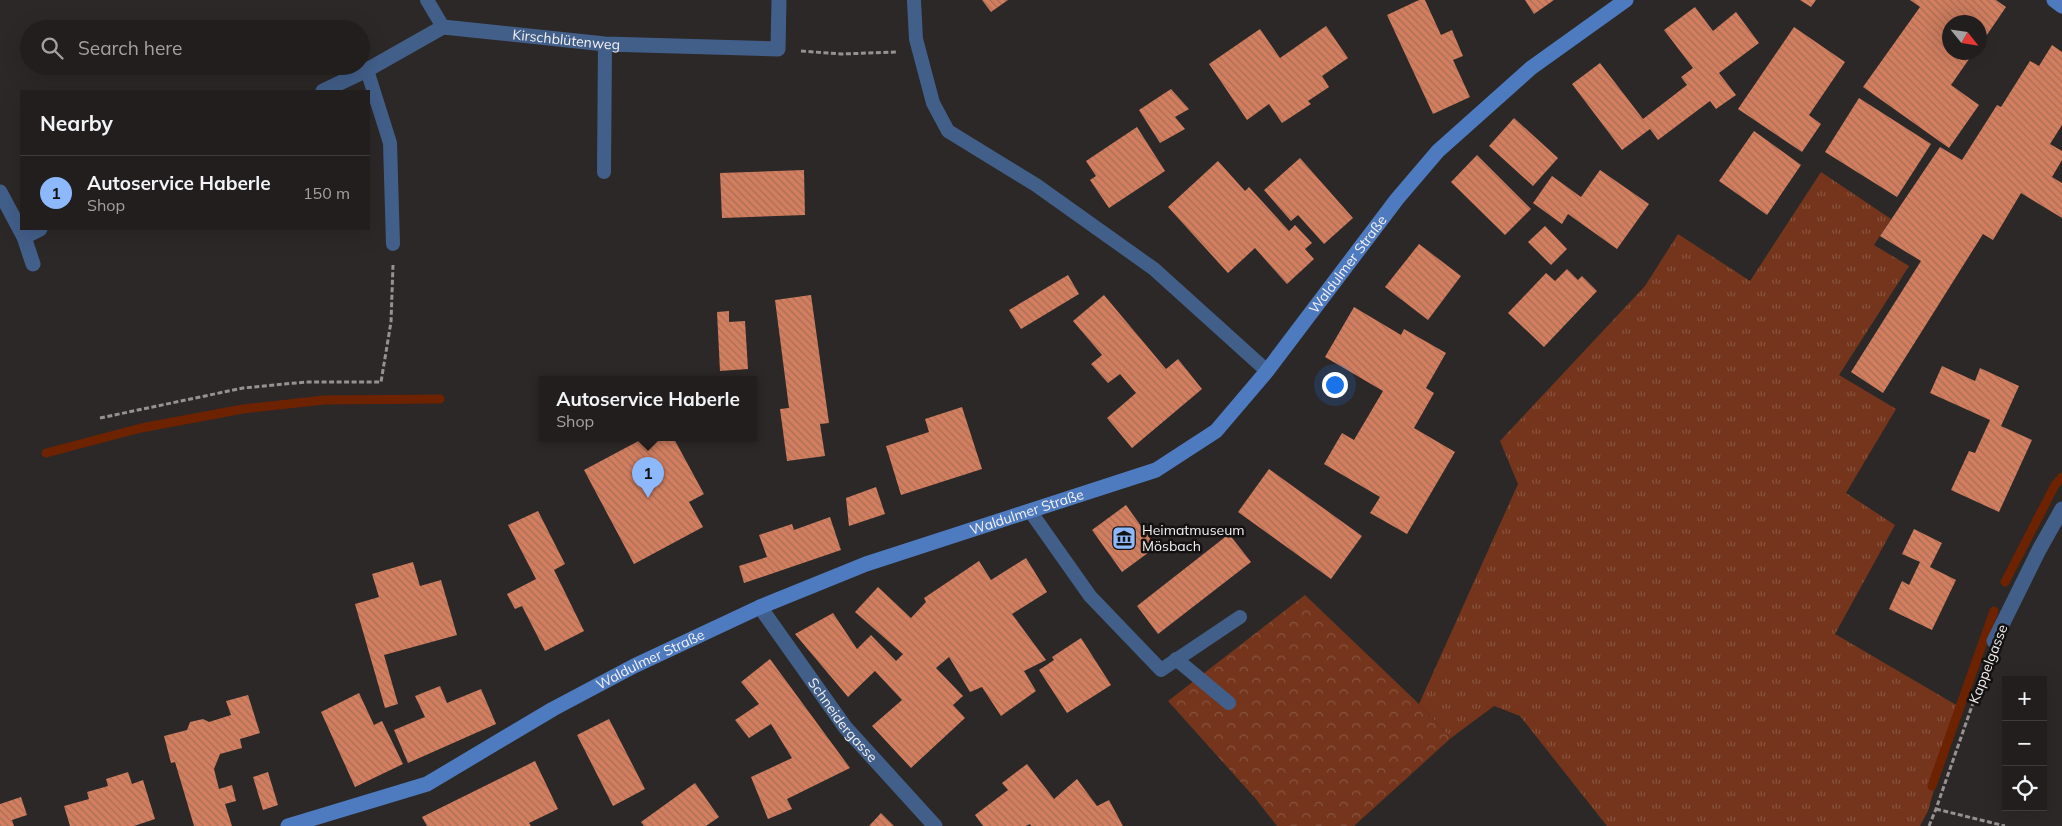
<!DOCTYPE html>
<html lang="en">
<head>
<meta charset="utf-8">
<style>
  body { margin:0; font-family:Mulish,sans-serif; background:#2d2b2a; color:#f1f3f6 }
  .controls { position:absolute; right:15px; bottom:15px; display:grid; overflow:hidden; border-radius:0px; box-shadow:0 5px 20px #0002 }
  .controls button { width:45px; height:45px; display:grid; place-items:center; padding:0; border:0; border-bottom:1px solid #3e3c3b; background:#211e1d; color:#f1f3f6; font:25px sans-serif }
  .compass { position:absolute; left:1942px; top:15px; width:45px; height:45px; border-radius:50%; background:#211e1d; box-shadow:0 5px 20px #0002; rotate:120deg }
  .you { position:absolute; left:1334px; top:384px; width:18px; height:18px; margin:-12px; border:4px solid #fff; border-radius:50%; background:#1a73e8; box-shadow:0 0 0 8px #1a73e833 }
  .badge { display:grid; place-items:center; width:32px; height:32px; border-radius:50%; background:#8db9fc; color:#111; font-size:16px; font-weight:700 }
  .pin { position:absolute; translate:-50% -41px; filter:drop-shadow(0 1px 2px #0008) }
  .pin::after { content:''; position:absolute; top:26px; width:18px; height:15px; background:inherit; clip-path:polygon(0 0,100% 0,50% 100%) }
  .popup { position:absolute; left:539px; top:376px; width:218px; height:65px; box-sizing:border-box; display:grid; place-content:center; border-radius:0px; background:#211e1d; filter:drop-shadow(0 1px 4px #0005); font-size:16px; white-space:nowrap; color:#a2a2a4 }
  .popup b { font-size:19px; color:#f1f3f6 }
  .popup::after { content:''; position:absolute; left:50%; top:100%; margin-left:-10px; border:10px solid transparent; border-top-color:#211e1d }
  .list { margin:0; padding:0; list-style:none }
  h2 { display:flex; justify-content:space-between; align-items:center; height:65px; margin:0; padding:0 20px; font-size:21px }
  h2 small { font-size:16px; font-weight:400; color:#a2a2a4 }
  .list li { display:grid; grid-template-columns:32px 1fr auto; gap:15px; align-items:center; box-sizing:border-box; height:75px; padding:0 20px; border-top:1px solid #3e3c3b }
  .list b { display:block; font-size:19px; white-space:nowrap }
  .list p { margin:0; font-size:16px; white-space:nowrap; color:#a2a2a4 }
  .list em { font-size:16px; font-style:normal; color:#a2a2a4 }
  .icon { flex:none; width:28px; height:28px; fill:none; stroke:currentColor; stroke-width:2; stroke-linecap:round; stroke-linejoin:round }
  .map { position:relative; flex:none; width:2062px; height:826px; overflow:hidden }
  .search { position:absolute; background:#211e1d; box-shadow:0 5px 20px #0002; left:20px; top:20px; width:350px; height:55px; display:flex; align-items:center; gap:12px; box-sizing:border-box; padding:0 18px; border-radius:28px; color:#a2a2a4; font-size:19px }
  .panel { position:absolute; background:#211e1d; box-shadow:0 5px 20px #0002; left:20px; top:90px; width:350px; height:140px; border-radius:0px }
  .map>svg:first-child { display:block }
  .grass { fill:url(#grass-tufts) }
  .park { fill:url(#park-crowns) }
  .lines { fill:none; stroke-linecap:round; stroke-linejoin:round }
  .stream { stroke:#6d2200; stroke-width:9 }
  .building { fill:url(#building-back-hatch) }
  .path { stroke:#969292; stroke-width:3; stroke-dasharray:5 2.5; stroke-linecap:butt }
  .lane { stroke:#425f8a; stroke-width:14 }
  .street { stroke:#425f8a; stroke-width:15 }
  .secondary { stroke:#4e7bc0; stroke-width:15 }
  .labels { text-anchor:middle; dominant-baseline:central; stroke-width:5; stroke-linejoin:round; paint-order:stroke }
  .street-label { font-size:14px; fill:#f4f1f1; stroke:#131111 }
  .poi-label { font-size:14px; fill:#f4f1f1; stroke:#131111; text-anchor:start }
</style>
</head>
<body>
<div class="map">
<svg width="2062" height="826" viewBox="0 0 2062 826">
  <defs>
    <pattern id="grass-tufts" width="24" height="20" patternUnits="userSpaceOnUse" patternTransform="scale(1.25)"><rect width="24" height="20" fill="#74351c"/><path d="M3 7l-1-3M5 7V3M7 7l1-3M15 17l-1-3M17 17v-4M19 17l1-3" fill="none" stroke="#88533d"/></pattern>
    <pattern id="park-crowns" width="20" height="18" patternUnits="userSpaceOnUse" patternTransform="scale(1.25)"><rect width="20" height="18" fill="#74351c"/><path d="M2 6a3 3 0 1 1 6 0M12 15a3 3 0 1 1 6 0" fill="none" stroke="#88533d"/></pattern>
    <pattern id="building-back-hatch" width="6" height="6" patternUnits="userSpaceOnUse" patternTransform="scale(1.25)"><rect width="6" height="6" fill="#d27e5f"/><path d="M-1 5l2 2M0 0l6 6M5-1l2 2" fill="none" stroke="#a96e58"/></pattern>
  </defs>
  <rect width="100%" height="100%" fill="#2c2827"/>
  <polygon class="grass" points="1821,172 1891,219 1874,245 1909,266 1839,375 1896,409 1846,493 1895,525 1835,634 1958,706 1928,811 1920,826 1607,826 1520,716 1494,706 1451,738 1419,704 1518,484 1500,441 1645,286 1678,234 1750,281"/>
  <polygon class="park" points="1305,595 1419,704 1451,738 1354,826 1277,826 1255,798 1168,701"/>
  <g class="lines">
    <g class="stream">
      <polyline points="46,453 141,428 243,409 324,400 440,399"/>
      <polyline points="2005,582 2055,485 2062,477"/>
      <polyline points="1932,786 1994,611"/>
    </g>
  </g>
  <g class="building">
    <polygon points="982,0 1008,0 991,12"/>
    <polygon points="1419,0 1425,0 1441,35 1452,30 1463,56 1453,60 1470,97 1433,114 1387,15"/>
    <polygon points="1525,0 1554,0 1534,14"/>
    <polygon points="1800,0 1816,0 1811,7"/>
    <polygon points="1910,0 1996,0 2006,7 1980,45 1980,22 1950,22 1950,52 1974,52 1951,85 1979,105 1949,148 1863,87 1920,7"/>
    <polygon points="1695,7 1713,31 1736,12 1759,43 1719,73 1736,95 1716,109 1710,101 1658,140 1650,129 1622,150 1572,84 1600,63 1643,119 1687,85 1681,77 1693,68 1664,30"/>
    <polygon points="1326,26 1348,58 1322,76 1329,87 1308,101 1311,104 1282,123 1269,104 1247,120 1209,64 1260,29 1280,58"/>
    <polygon points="1794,27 1845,62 1809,115 1821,124 1802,152 1738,109"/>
    <polygon points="2052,45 2062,52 2062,125 2050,144 2062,151 2062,160 2052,177 2062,183 2062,218 2021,193 1993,240 1983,234 1883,393 1851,372 1921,261 1880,236 1940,147 1962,160 1997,105 2001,107 2030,61 2039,66"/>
    <polygon points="1171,89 1189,109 1175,117 1185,129 1160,143 1139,110"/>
    <polygon points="1859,98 1931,144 1897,197 1825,152"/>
    <polygon points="1514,118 1558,158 1533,186 1489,146"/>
    <polygon points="1137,127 1165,171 1109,208 1090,180 1096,176 1086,161"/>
    <polygon points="1754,131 1801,165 1767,215 1719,181"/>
    <polygon points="1477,155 1531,209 1505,235 1451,182"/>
    <polygon points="1300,158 1353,218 1324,244 1298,215 1291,221 1264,190"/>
    <polygon points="1218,161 1245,191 1249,187 1289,231 1295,225 1312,243 1305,249 1314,259 1287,284 1255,248 1228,273 1168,207"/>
    <polygon points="804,170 805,215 722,218 720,173"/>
    <polygon points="1600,170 1649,204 1617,249 1568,214 1562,224 1533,203 1552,176 1581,197"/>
    <polygon points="1545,226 1567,249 1551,265 1528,242"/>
    <polygon points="1419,244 1461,276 1428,320 1385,287"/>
    <polygon points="1567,269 1578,280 1582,276 1597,291 1544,347 1508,313 1546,273 1555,281"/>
    <polygon points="1068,275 1079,294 1021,329 1009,310"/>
    <polygon points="811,295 829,423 820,424 825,456 787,461 780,409 789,408 775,300"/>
    <polygon points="1104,295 1166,369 1178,359 1202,389 1132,448 1107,418 1136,393 1120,374 1108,383 1091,364 1102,355 1073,321"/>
    <polygon points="1354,307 1401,335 1404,329 1446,353 1426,388 1434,393 1414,428 1455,452 1407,534 1370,513 1380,497 1324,464 1342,433 1354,440 1383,391 1325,357"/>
    <polygon points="729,311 729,322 745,321 748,369 720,371 717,312"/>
    <polygon points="1942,366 1975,381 1980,368 2019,386 2001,426 2032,440 1999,512 1951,490 1969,451 1975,453 1990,420 1930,393"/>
    <polygon points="962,407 982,469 901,495 886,446 929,432 925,419"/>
    <polygon points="646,437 673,437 704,494 689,502 703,527 634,564 584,470"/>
    <polygon points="1269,469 1362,536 1331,579 1238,512"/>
    <polygon points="876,487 885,514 849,526 846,498"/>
    <polygon points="1126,505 1156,547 1122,572 1092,530"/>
    <polygon points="538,511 565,564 554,570 584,631 545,651 522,606 515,609 507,594 536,579 508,525"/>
    <polygon points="830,517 841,550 744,583 739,566 767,557 759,535 792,524 794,530"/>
    <polygon points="1914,529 1942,543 1930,567 1956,580 1932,630 1889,609 1902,581 1909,585 1920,562 1902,554"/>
    <polygon points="1229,534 1251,562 1158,634 1137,606"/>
    <polygon points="1026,558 1047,592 1012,614 1046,660 1024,671 1036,691 1001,716 982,687 970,692 949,657 936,668 963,696 953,705 965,718 911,768 872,726 902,700 875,671 848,697 795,634 833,613 857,649 871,635 896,661 903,654 855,612 878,587 911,618 926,602 924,598 979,561 991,580"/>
    <polygon points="413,562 420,586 441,580 457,635 384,655 398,704 385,708 355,604 379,597 372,574"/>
    <polygon points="1081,638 1111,685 1067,713 1039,670 1054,660 1052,657"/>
    <polygon points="770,659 850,768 787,799 792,809 768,819 751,777 792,758 771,724 749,738 735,720 759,704 741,682"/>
    <polygon points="440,686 447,703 481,689 496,724 408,763 394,730 425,717 415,696"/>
    <polygon points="359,693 374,725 382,721 403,764 355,787 321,712"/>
    <polygon points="248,695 260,733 240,739 242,748 220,754 214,769 219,789 232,785 236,801 225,804 232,826 194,826 175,762 171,763 164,736 187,730 190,722 203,719 209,722 231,715 226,701"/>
    <polygon points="609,719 645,789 613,806 577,735"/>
    <polygon points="535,761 558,809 529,823 531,826 427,826 422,817"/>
    <polygon points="1027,764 1054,799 1077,779 1097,806 1109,800 1123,826 1031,826 1030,824 1026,826 983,826 975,815 1008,790 1002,783"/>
    <polygon points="128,772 132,784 143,780 155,819 134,826 70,826 64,806 89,799 87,792 108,786 106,779"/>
    <polygon points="268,772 278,805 263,810 253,777"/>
    <polygon points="695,783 719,817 706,826 644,826 641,822"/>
    <polygon points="21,797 27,815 12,820 14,826 0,826 0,804"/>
    <polygon points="881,813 894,826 869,826"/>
  </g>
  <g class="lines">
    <g class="path">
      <polyline points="801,51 841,54 897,52"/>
      <polyline points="100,418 243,388 306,382 381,382 391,322 393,265"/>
      <polyline points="1936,809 2005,826"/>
      <polyline points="1929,826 1936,809 1987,663"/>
    </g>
    <g class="lane">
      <polyline points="427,0 443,27"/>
      <polyline points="914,1 916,39 933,103 948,131 1036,185 1154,269 1267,371"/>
      <polyline points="367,70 390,143 393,244"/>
      <polyline points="604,172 605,44"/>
      <polyline points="1030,511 1090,596 1161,670 1240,617"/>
      <polyline points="1176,659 1229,703"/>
    </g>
    <g class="street">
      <path id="s1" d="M323,91L367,70L443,27L605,44L778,49L779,0"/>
      <polyline points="0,192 24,237 33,264"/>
      <polyline points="24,237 40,229"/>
      <path id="s2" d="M760,607L845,727L935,826"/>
      <polyline points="1994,641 2039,550 2062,509"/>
    </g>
    <g class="secondary">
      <polyline points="2054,0 2062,6"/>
      <path id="s3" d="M288,826L427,784L553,709L634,666L760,607L866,564L1156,470L1216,431L1267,371L1397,199L1438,151L1531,68L1626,0"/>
    </g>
  </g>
  <defs>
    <g id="museum-square" transform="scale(1.25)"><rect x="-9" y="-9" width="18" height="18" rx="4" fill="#8db9fc" stroke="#131111"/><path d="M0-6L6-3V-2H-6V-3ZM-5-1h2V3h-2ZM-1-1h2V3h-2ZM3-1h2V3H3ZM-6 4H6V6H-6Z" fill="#111"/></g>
  </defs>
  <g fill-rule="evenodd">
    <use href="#museum-square" x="1124" y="538"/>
  </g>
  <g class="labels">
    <g class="street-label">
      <text stroke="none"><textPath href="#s1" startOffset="260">Kirschblütenweg</textPath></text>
      <text stroke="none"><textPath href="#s3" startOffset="1226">Waldulmer Straße</textPath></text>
      <text stroke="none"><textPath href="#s3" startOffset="806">Waldulmer Straße</textPath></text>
      <text stroke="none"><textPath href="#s3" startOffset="401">Waldulmer Straße</textPath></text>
      <text transform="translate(1988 664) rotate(-69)">Kappelgasse</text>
      <text stroke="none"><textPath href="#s2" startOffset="140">Schneidergasse</textPath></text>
    </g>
    <g class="poi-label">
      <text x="1142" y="530">Heimatmuseum<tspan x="1142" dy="16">Mösbach</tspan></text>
    </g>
  </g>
</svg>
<div class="controls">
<button>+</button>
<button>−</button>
<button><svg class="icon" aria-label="locate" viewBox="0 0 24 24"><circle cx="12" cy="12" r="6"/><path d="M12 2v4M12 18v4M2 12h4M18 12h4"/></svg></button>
</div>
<svg class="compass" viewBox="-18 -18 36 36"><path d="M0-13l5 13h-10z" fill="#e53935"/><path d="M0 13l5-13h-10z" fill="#a2a2a4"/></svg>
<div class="you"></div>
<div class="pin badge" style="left:648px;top:498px">1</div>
<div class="popup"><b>Autoservice Haberle</b>Shop</div>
<div class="search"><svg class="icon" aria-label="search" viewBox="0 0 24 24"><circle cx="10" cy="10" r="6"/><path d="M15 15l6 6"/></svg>Search here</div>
<section class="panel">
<h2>Nearby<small></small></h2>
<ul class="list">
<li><span class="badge">1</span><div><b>Autoservice Haberle</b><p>Shop</p></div><em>150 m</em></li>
</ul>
</section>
</div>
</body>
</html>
